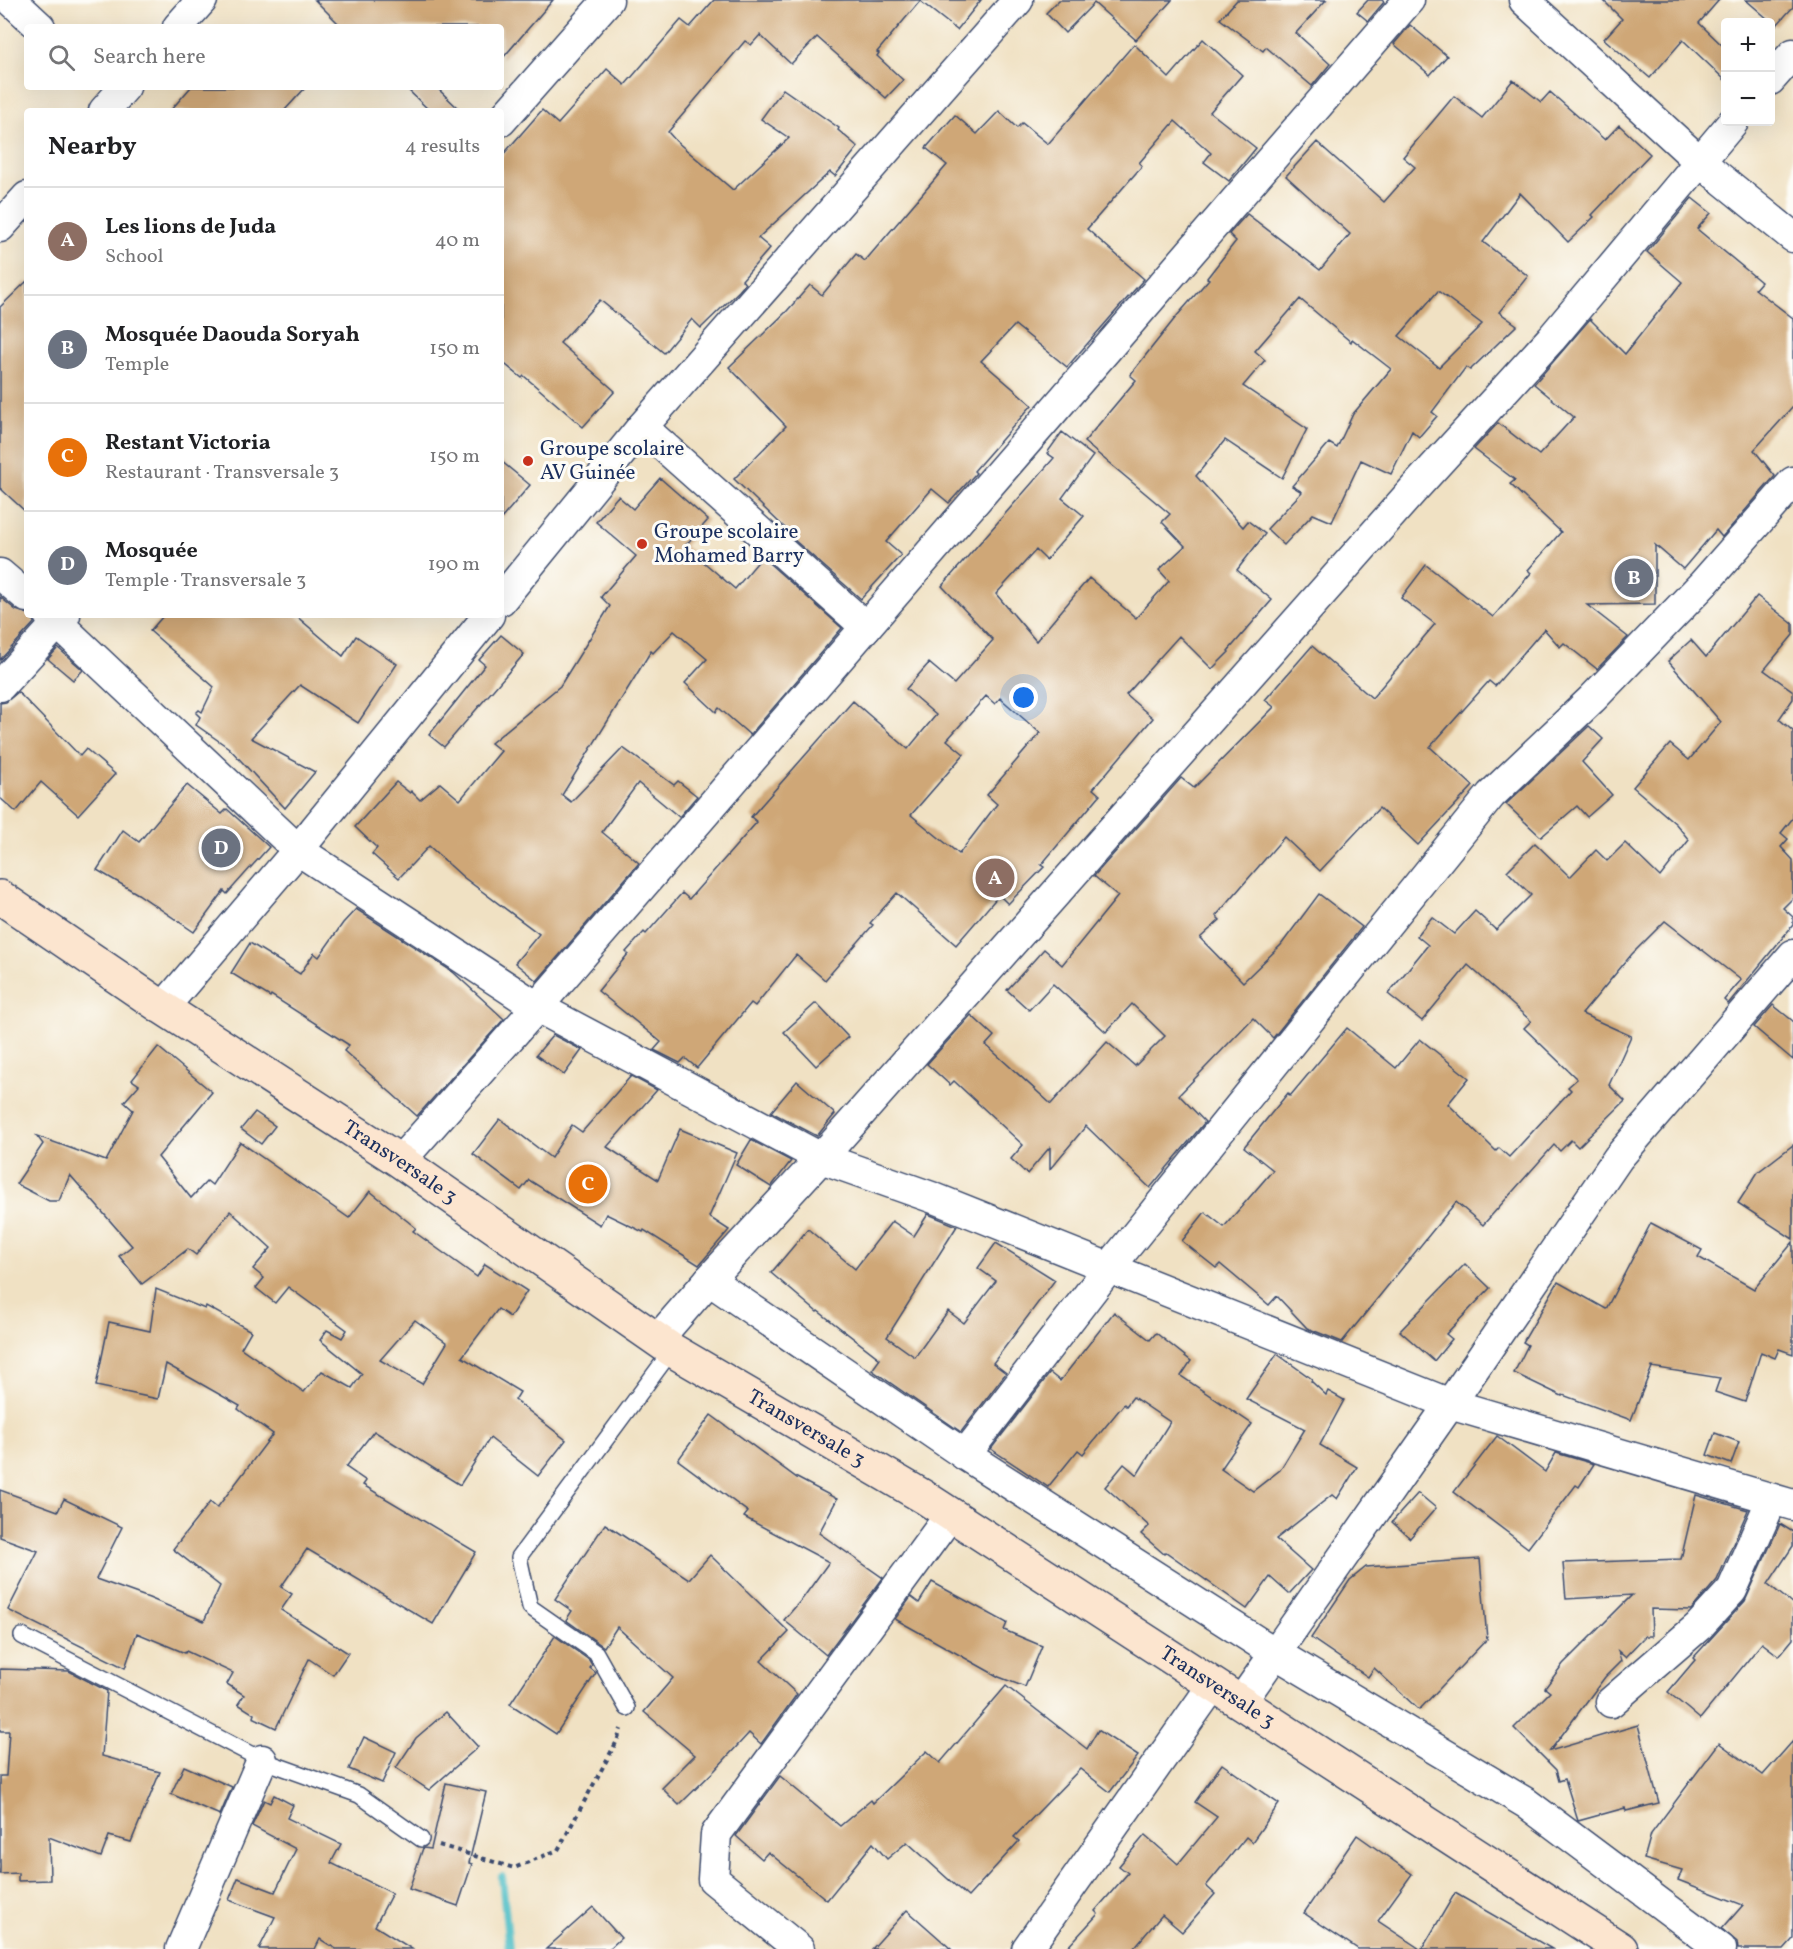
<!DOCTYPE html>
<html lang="en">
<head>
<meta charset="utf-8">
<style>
  body { margin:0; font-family:Vollkorn,serif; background:#f6f6f6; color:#202124 }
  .controls { position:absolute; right:18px; top:18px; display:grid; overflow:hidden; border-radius:6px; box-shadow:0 6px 24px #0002 }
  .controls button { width:54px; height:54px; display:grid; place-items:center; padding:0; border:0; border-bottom:2px solid #e0e0e0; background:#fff; color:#202124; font:30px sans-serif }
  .you { position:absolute; left:1024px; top:698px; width:21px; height:21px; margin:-15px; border:4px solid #fff; border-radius:50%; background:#1a73e8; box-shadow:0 0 0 9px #1a73e833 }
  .badge { display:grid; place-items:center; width:39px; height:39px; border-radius:50%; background:#c8321e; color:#fff; font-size:20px; font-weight:700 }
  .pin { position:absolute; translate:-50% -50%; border:3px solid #fff; box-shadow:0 2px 6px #0006 }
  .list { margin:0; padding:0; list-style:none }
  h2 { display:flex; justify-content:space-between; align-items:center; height:78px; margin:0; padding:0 24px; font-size:26px }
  h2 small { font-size:20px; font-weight:400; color:#757577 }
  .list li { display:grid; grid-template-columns:39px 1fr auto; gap:18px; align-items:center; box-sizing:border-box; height:108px; padding:0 24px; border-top:2px solid #e0e0e0 }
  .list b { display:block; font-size:22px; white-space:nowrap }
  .list p { margin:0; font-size:20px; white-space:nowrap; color:#757577 }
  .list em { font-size:20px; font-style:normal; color:#757577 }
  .icon { flex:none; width:33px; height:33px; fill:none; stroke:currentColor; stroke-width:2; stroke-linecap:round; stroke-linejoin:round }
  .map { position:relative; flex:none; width:1793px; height:1949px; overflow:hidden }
  .search { position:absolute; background:#fff; box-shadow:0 6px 24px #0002; left:24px; top:24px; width:480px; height:66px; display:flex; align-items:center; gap:15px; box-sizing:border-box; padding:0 21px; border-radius:6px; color:#757577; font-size:22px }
  .panel { position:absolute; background:#fff; box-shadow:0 6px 24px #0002; left:24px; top:108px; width:480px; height:510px; border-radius:6px }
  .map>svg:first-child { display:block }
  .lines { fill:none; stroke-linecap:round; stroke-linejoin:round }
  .stream { stroke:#52c0c7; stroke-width:8 }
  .building { fill:#cfa777; fill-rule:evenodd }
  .service-casing { stroke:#3b4a6d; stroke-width:18 }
  .minor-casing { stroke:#3b4a6d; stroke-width:33 }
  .secondary-casing { stroke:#3b4a6d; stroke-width:36 }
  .path { stroke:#3b4a6d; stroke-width:4; stroke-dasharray:4.5 4.5; stroke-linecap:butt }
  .service { stroke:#fff; stroke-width:15 }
  .minor { stroke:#fff; stroke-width:30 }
  .secondary { stroke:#fce5cf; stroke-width:33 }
  .poi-dot { fill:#c8321e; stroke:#fdfcf7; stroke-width:2 }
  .labels { text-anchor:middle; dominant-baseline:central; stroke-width:6; stroke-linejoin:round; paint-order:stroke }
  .poi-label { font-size:21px; fill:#1b2f5e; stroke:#fdfcf7; text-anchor:start }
  .street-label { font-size:21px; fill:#1b2f5e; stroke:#fdfcf7 }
</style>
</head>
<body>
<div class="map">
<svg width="1793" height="1949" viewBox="0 0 1793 1949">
  <rect width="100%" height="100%" fill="#fdfcf7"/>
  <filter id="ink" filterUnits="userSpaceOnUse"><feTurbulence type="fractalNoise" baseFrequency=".0167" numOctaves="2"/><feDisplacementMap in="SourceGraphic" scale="12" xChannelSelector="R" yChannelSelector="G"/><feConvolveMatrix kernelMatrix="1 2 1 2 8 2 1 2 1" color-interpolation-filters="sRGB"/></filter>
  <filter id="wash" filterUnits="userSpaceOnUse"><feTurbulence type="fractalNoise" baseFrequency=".008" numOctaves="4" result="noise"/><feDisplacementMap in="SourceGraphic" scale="24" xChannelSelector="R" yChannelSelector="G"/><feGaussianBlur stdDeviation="1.35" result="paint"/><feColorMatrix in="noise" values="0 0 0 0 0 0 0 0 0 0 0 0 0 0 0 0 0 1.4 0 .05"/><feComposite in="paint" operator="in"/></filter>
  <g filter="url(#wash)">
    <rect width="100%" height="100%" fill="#f0e1c3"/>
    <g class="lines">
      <polyline class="stream" points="502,1877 509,1949"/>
    </g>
    <g id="blocks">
      <g class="building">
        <polygon points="315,0 553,0 501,60 501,27 342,27"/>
        <polygon points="714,0 981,0 957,30 920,1 877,52 879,53 877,56 903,80 886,98 817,37 791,64 760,35 751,45 745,41 668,132 676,141 733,190 789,138 761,119 783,89 839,128 838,130 858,147 835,176 830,172 758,238 770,248 742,280 745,284 739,291 701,328 692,319 664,353 600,300 560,343 615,391 583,427 524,376 522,378 501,361 501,157 542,110 558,124 607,69 625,85 681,20 690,27"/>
        <polygon points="1059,0 1172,0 1136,40 1094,3 1065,33 1046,13"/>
        <polygon points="1237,0 1326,0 1296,33 1330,64 1312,86 1266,47 1263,51 1220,19"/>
        <polygon points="1368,0 1382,0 1384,2 1368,21 1357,12"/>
        <polygon points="1603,0 1719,0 1699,23 1725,48 1725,80 1683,40 1650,78 1604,39 1622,19"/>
        <polygon points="1746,0 1793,0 1793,7 1776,26"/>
        <polygon points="1410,25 1447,56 1430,75 1394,44"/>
        <polygon points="1203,39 1242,75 1210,112 1256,148 1229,181 1204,162 1211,153 1175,121 1139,163 1142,166 1087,229 1144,279 1067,367 1015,325 981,361 1032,405 974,471 976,473 949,503 932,489 886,542 901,555 861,599 784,531 786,529 734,479 786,426 729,367 787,311 810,285 822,295 856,254 865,261 947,165 926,148 955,115 977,134 999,111 1017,128 1022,123 1048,144 1134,44 1169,78"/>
        <path d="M1513,80L1541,102L1550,92L1605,140L1619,125L1650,154L1592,215L1594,217L1568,242L1520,193L1483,242L1528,276L1499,312L1517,325L1470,370L1466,367L1432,412L1437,416L1419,437L1412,431L1391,474L1361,460L1332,522L1313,514L1284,545L1267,529L1302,492L1292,486L1329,443L1337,448L1353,414L1391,369L1352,339L1351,342L1300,299L1255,351L1265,360L1243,386L1307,429L1282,478L1225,440L1196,476L1243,527L1248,521L1265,534L1237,570L1272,600L1228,651L1229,652L1212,669L1179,636L1126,695L1153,718L1093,789L1100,795L1041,865L1044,867L1008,904L999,895L956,945L897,893L870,923L873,925L825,980L796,955L755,1006L751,1003L697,1068L685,1058L680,1063L654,1050L661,1042L598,991L628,954L626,952L644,932L646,934L682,893L689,899L757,822L751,817L853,701L908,749L936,715L906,689L929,663L954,684L993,640L942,586L1054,458L1047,453L1062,432L1093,456L1062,498L1084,516L1046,560L1036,550L996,594L1036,641L1089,578L1136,618L1169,581L1159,570L1185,546L1162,522L1170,514L1084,442L1136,380L1130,375L1176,317L1209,279L1207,278L1236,241L1229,234L1237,225L1247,214L1320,270L1350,234L1286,176L1317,142L1384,202L1415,167L1403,157L1454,96L1482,118ZM1438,291L1482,324L1439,367L1399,336ZM986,696L995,704L1000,698L1040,733L987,795L997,804L959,854L911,815L964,754L947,740Z"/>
        <polygon points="191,87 306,87 284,111 170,111"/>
        <polygon points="405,87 436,87 461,111 430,111"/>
        <polygon points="1692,198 1711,213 1697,229 1761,282 1755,289 1793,318 1793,407 1754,450 1775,476 1722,537 1716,530 1683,569 1655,545 1655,604 1587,605 1628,637 1597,669 1564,643 1560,647 1544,629 1495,686 1489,681 1430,747 1473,786 1418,845 1379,808 1320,871 1284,837 1216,916 1220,920 1200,938 1243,982 1281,945 1319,894 1362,927 1273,1038 1253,1018 1179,1095 1205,1122 1150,1188 1086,1126 1050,1169 1050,1147 1027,1174 1011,1159 1023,1145 954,1081 950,1085 927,1064 971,1015 994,1036 986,1045 1051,1104 1107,1042 1135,1066 1165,1036 1132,1004 1106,1032 1053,984 1029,1010 1007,990 1044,949 1062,965 1118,896 1094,876 1181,778 1194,788 1274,707 1265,700 1312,646 1372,698 1435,624 1401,598 1426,565 1493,617 1531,573 1528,570 1561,532 1510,484 1515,480 1474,449 1498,423 1539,455 1574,417 1534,384 1590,319 1625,354 1682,282 1647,252"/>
        <polygon points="27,281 27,513 0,488 0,307"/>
        <polygon points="501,461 530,485 501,519"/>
        <polygon points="660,478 708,520 685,546 735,589 762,557 842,628 750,735 719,708 716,712 685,683 707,659 674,631 653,653 651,651 562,795 571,802 623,748 674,785 678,781 697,796 679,817 638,783 602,832 639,863 537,981 515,963 539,934 463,877 429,846 399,878 372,854 377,848 355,827 396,782 410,793 411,791 420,800 440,783 460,800 501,751 491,743 560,686 610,606 601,597 636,556 596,522 618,496 633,509"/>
        <polygon points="1757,596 1793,624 1793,635 1764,670 1793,691 1793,699 1779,719 1793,731 1793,818 1781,833 1788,839 1781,847 1793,860 1793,898 1783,908 1793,917 1793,925 1728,1004 1724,1000 1741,980 1665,921 1632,954 1582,1014 1631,1036 1609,1085 1625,1101 1578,1147 1571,1140 1560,1151 1554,1145 1483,1225 1456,1202 1342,1342 1307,1328 1277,1296 1269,1305 1220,1264 1216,1268 1182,1241 1205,1212 1224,1227 1273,1170 1244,1147 1288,1093 1290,1096 1347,1028 1396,1068 1420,1039 1469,1078 1448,1104 1496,1151 1499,1148 1509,1157 1571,1090 1568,1087 1577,1079 1524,1028 1531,1021 1468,965 1422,1021 1388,994 1428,945 1417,936 1432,917 1454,934 1475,911 1496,930 1531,895 1507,871 1535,843 1570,877 1596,850 1607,861 1625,843 1660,877 1689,840 1676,824 1633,787 1670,744 1689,760 1721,722 1668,661 1691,640 1706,657"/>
        <polygon points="0,597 16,610 32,615 34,623 0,660"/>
        <polygon points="164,615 295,615 343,656 356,636 397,664 358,723 300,685 251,738 315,772 285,808 229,748 196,725 200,717 196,713 199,710 202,712 214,687 150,631"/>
        <polygon points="501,635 524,654 444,747 429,735 485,665 479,660"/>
        <polygon points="58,648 83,670 73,680 48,659"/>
        <polygon points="18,692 80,756 86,749 115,774 78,815 41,782 16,812 0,798 0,703 6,702"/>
        <polygon points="1589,726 1603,739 1582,762 1612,795 1587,817 1577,806 1541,837 1506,804"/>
        <polygon points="187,785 222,814 227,809 269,847 227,894 224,891 194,932 138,894 97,870 123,830 139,842"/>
        <polygon points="356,909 453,972 504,1019 417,1116 344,1051 349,1045 271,995 270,997 231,973 250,943 300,974 314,953 319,957 343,923"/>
        <polygon points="816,1003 848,1037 816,1066 784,1032"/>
        <polygon points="1773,1005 1793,1021 1793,1060 1754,1027"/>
        <polygon points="553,1035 582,1050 564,1075 536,1055"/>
        <path d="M158,1047L212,1092L158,1157L191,1198L207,1181L212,1185L240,1142L349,1218L370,1191L416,1228L413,1231L477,1277L485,1264L527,1291L510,1317L498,1309L462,1357L520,1392L515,1400L566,1440L538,1476L490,1438L460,1485L374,1431L346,1467L366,1481L363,1485L476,1552L433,1624L307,1549L281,1587L292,1594L281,1610L348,1653L333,1675L309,1659L276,1728L253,1717L254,1714L238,1704L244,1695L227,1684L233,1673L186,1651L185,1653L137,1633L125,1668L8,1610L38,1551L0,1537V1490L58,1511L64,1499L122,1527L96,1579L149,1598L204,1621L220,1586L173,1549L210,1502L217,1508L273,1434L238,1409L240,1406L166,1364L158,1399L96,1386L109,1322L150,1331L156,1289L205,1309L206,1306L251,1331L241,1348L304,1392L322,1371L352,1388L362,1374L320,1340L327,1330L342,1338L347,1330L288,1287L275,1303L256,1288L264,1278L253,1269L271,1248L230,1211L196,1255L188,1249L142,1284L119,1256L132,1246L70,1175L59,1201H49L16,1184L43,1144L37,1136L106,1161L133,1110L124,1102L139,1085L132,1080ZM415,1320L447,1343L422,1384L380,1360Z"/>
        <polygon points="631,1076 657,1090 607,1147 658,1180 680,1129 737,1153 709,1217 729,1230 699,1265 644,1230 643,1232 606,1214 600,1225 529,1180 521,1190 473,1154 500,1119 551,1158 572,1125 582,1132"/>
        <polygon points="797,1081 835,1114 817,1136 771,1112"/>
        <polygon points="255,1112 275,1126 261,1144 241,1129"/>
        <polygon points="751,1140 791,1161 771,1187 736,1165"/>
        <polygon points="1793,1145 1793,1239 1738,1203 1758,1172"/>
        <polygon points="928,1214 957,1226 887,1337 915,1357 948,1311 964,1323 996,1281 978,1268 996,1243 1055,1280 993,1363 1006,1373 961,1432 872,1370 880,1359 818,1311 817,1312 771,1273 808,1229 855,1269 892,1221 914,1236"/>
        <polygon points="1651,1223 1702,1250 1698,1257 1754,1289 1793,1242 1793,1354 1779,1349 1775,1358 1761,1352 1745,1402 1715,1392 1720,1378 1652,1367 1631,1420 1563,1395 1562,1396 1514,1373 1528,1345 1523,1342 1558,1282 1606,1309"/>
        <polygon points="1465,1264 1490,1288 1446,1334 1452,1339 1434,1361 1400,1331"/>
        <polygon points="1114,1312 1150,1340 1156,1333 1191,1361 1181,1376 1252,1424 1221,1469 1253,1491 1280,1470 1305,1429 1246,1399 1277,1354 1312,1379 1311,1381 1326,1395 1328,1391 1344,1400 1320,1445 1357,1467 1337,1499 1332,1495 1276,1539 1311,1570 1289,1594 1270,1577 1247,1609 1166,1552 1164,1554 1141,1534 1149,1526 1105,1487 1124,1464 1137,1475 1170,1422 1133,1397 1126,1406 1124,1404 1083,1454 1078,1450 1048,1487 991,1449 1050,1373 1060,1381"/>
        <polygon points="711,1415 797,1478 837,1499 819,1533 883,1578 826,1655 784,1620 803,1598 829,1562 744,1517 748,1512 678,1460"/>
        <polygon points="1715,1433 1739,1442 1731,1464 1707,1455"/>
        <polygon points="1497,1436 1545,1472 1556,1453 1594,1464 1579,1487 1576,1485 1528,1548 1454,1492"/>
        <polygon points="1418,1493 1436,1508 1410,1538 1392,1522"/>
        <polygon points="1696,1495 1748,1510 1717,1580 1691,1610 1651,1609 1652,1636 1645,1636 1625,1657 1618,1651 1621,1661 1605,1677 1550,1751 1638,1725 1659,1803 1626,1811 1625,1808 1578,1821 1565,1779 1559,1781 1556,1770 1514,1728 1550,1692 1545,1688 1563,1664 1632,1595 1566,1599 1563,1563 1681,1559"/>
        <polygon points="605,1524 689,1579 710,1555 789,1632 761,1661 797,1694 761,1744 749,1733 715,1770 679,1805 662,1788 695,1755 644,1712 673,1678 617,1627 604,1647 566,1620 572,1611 555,1599"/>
        <polygon points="1780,1524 1793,1532 1793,1546 1768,1584 1793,1604 1793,1639 1779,1656 1762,1643 1700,1719 1668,1692 1695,1660 1693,1658 1745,1601"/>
        <polygon points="1480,1559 1487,1639 1419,1710 1374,1668 1368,1677 1311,1638 1350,1580 1366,1567"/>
        <polygon points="932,1582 1007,1623 1004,1630 1042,1646 1025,1687 999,1677 895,1619 911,1597 919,1603"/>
        <polygon points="555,1636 589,1660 592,1665 590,1668 596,1673 556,1734 510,1704"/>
        <polygon points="0,1669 69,1671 107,1691 102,1756 160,1772 131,1842 109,1836 101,1857 49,1837 50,1880 18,1881 18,1873 0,1874 0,1776 6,1776 9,1731 0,1731"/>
        <polygon points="1006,1686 1087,1749 1098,1730 1138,1756 1110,1792 1080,1769 1014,1837 1019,1841 968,1897 907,1842 887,1859 873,1843 827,1900 768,1852 762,1859 736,1836 780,1776 840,1826 871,1800 873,1803 927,1751 940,1763"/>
        <polygon points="446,1712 478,1747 429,1790 396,1768 416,1738"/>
        <polygon points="364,1737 396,1752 382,1783 349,1769"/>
        <polygon points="1793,1741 1793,1939 1784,1949 1738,1949 1737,1942 1722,1929 1743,1905 1678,1880 1682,1870 1644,1859 1651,1834 1719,1743 1763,1775"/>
        <polygon points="1222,1764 1279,1804 1252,1842 1246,1837 1206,1886 1215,1894 1182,1932 1162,1915 1133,1949 1066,1949 1098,1914 1095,1911 1128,1873 1119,1866 1145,1835 1178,1864 1217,1817 1195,1802"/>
        <polygon points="184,1766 232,1787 220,1815 171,1794"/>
        <polygon points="446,1783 486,1792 469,1863 472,1864 458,1906 409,1889 423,1848 431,1849"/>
        <polygon points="274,1795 293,1805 287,1818 341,1844 331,1863 392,1893 375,1926 412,1949 336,1949 320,1939 315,1949 259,1949 275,1917 229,1900 238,1878 275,1892 296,1849 252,1826 264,1800 270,1803"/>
        <polygon points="1357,1835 1412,1874 1378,1921 1420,1949 1358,1949 1304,1913"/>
        <polygon points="1455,1893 1552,1949 1422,1949"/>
        <polygon points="593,1907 621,1938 609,1949 546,1949"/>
        <polygon points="907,1910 951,1949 872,1949"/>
      </g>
    </g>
  </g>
  <g filter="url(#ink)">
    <use href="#blocks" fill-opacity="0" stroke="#3b4a6d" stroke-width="1.5"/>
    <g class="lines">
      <g class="service-casing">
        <g id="service">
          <polyline points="22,1636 262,1760 359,1795 421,1839"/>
          <polyline points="627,1708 596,1653 530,1607 519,1557 672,1350"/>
        </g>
      </g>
      <g class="minor-casing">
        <g id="minor">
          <polyline points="11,0 40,27"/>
          <polyline points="1524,0 1699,161 1793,237"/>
          <polyline points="178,27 202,0"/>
          <polyline points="1770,80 1793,54"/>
          <polyline points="104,111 125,87"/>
          <polyline points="501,121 608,0"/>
          <polyline points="0,227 27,197"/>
          <polyline points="642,427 866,627"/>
          <polyline points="0,574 27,597"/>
          <polyline points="501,600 642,427 1018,0"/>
          <polyline points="49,615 298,850 537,1007 821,1158 934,1198 1450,1404 1793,1505"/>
          <polyline points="0,686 65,615"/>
          <polyline points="163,1008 298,850 489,615"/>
          <polyline points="400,1161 537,1007 1409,0"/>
          <polyline points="709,1280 965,1455 1275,1653 1526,1803 1721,1949"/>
          <polyline points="657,1340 709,1280 821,1158 1414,489 1551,339 1733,122"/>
          <polyline points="965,1455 1109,1268 1491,795 1592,699 1703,584 1793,482"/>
          <polyline points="1241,1702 1450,1404 1618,1158 1793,955"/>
          <polyline points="1611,1702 1699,1626 1732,1590 1772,1499"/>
          <polyline points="181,1949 262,1760"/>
          <polyline points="799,1949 713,1879 716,1834 950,1515"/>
          <polyline points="1027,1949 1213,1685"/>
        </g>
      </g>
      <g class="secondary-casing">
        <g id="secondary">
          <path id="s1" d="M0,897L163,1008L400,1161L672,1350L924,1497L1621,1949"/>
        </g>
      </g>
      <polyline class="path" points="439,1845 514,1868 558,1850 617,1741 621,1729"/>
      <use href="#service" class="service"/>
      <use href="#minor" class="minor"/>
      <use href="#secondary" class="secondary"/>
    </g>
  </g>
  <g class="poi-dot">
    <circle cx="528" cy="461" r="6"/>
    <circle cx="642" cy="544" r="6"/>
  </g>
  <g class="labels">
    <g class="poi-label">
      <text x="540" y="449">Groupe scolaire<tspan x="540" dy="24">AV Guinée</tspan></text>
      <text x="654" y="532">Groupe scolaire<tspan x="654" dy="24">Mohamed Barry</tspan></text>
    </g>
    <g class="street-label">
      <text stroke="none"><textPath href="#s1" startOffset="480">Transversale 3</textPath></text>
      <text stroke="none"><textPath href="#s1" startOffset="966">Transversale 3</textPath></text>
      <text stroke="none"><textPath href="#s1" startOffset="1452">Transversale 3</textPath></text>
    </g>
  </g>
</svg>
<div class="controls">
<button>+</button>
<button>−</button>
</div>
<div class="you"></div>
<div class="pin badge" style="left:995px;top:878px;background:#8d6e63">A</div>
<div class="pin badge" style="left:1634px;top:578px;background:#6b7280">B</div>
<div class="pin badge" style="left:588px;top:1184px;background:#e8710a">C</div>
<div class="pin badge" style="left:221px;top:848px;background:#6b7280">D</div>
<div class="search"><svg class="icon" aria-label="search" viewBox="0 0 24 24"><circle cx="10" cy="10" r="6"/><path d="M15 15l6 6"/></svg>Search here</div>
<section class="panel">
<h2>Nearby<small>4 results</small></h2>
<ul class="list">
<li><span class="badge" style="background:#8d6e63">A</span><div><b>Les lions de Juda</b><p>School</p></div><em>40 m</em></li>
<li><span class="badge" style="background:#6b7280">B</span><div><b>Mosquée Daouda Soryah</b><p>Temple</p></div><em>150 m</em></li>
<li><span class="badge" style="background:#e8710a">C</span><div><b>Restant Victoria</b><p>Restaurant · Transversale 3</p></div><em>150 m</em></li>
<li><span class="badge" style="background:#6b7280">D</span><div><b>Mosquée</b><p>Temple · Transversale 3</p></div><em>190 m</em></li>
</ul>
</section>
</div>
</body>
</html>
